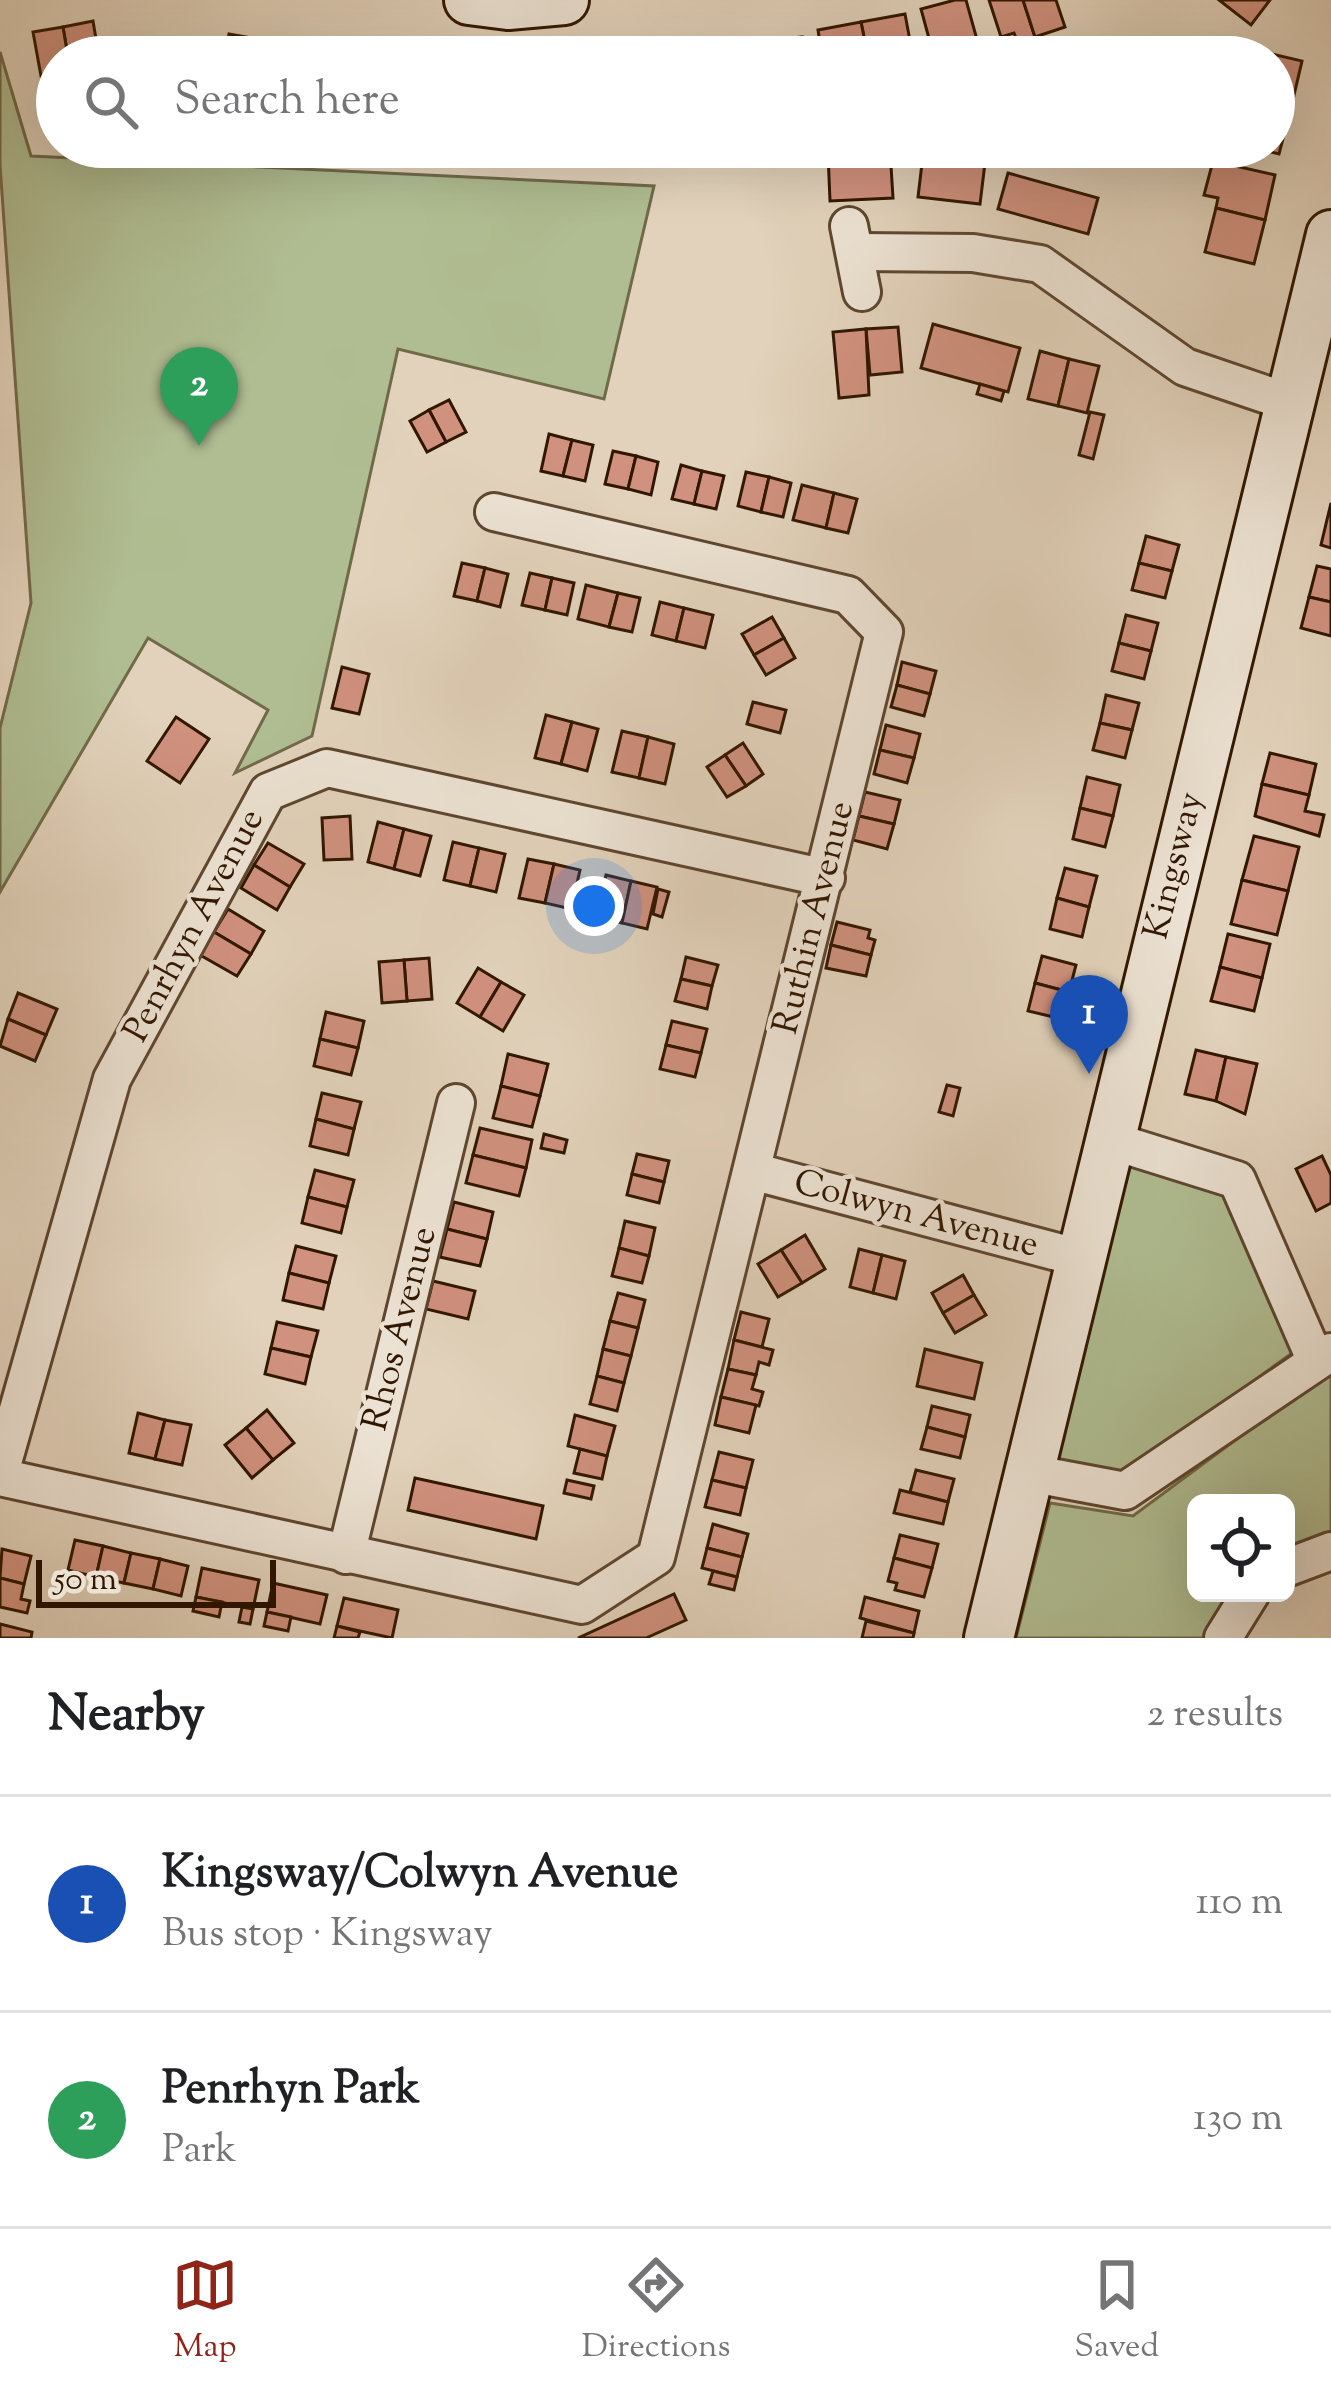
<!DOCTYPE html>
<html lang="en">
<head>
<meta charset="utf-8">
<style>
  body { margin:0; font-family:"Sorts Mill Goudy",serif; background:#f2f2f2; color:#202124 }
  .controls { position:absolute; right:36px; bottom:36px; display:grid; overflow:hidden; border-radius:18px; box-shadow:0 12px 48px #0002 }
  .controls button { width:108px; height:108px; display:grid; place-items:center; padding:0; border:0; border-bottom:3px solid #e0e0e0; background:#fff; color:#202124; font:60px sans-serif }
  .scale { position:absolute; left:36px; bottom:30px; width:240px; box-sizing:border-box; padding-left:12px; border:6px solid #321700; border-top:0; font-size:33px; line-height:42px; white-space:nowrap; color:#321700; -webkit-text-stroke:9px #ece2d3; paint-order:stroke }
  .you { position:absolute; left:594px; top:906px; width:42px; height:42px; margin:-30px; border:9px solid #fff; border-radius:50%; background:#1a73e8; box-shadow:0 0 0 18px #1a73e833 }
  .badge { display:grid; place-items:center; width:78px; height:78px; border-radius:50%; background:#8f2418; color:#fff; font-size:39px; font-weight:700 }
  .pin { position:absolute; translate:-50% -99px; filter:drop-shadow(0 3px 6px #0008) }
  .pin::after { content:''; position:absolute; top:63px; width:42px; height:36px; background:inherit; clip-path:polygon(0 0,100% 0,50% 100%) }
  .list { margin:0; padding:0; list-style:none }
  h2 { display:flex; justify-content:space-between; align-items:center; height:156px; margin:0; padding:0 48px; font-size:51px }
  h2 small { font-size:39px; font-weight:400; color:#757577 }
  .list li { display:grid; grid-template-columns:78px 1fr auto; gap:36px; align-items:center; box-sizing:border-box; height:216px; padding:0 48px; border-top:3px solid #e0e0e0 }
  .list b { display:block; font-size:45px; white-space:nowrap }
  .list p { margin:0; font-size:39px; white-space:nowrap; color:#757577 }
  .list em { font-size:39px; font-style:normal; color:#757577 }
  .icon { flex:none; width:66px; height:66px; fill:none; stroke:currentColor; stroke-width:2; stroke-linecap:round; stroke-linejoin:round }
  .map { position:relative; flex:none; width:1331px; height:1638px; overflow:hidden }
  .search { position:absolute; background:#fff; box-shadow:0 12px 48px #0002; left:36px; right:36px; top:36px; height:132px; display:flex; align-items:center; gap:30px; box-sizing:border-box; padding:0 42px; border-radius:66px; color:#757577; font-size:45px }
  .sheet { height:588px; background:#fff }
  nav { display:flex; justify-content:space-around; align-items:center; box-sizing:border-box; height:168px; border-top:3px solid #e0e0e0; background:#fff; font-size:33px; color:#757577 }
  nav a { display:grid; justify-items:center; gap:6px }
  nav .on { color:#8f2418 }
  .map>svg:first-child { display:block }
  .green { fill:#b0bd92; stroke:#716a49; stroke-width:3 }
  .building { fill:#d0917e; stroke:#321700; stroke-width:3 }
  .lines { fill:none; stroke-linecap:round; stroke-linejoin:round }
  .street-casing { stroke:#5e462f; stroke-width:42 }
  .secondary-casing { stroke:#321700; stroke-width:54 }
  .street { stroke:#ece2d3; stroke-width:36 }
  .secondary { stroke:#ece2d3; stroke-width:48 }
  .labels { text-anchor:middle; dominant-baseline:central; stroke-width:9; stroke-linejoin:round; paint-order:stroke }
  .street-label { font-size:36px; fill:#321700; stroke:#ece2d3 }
</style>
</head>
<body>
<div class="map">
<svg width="1331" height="1638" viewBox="0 0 1331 1638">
  <rect width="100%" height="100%" fill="#e2d2bb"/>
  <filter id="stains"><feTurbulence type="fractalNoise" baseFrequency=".00167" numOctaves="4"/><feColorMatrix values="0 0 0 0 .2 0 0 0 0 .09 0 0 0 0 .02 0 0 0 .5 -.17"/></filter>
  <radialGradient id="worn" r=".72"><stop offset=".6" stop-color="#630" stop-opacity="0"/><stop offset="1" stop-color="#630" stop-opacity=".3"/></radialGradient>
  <g class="green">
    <polygon points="0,52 31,156 654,186 604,399 398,349 312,736 235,773 268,710 148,638 0,892 0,728 31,603 0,165"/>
    <polygon points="1133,1157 1226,1188 1295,1351 1121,1476 1049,1461"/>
    <polygon points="1331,1369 1331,1535 1286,1550 1286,1503 1196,1503 1196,1593 1235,1593 1210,1638 1016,1638 1050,1503 1133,1516"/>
  </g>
  <g class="building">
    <polygon points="955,0 966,0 981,54 934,57 921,9"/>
    <polygon points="989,0 1023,0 1035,37 1018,43 1014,33 1001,37"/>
    <polygon points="1023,0 1056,0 1065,27 1035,37"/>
    <polygon points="1219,0 1270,0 1251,25"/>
    <polygon points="905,14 913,57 868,57 861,22"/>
    <polygon points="93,21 99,57 68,57 63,27"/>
    <polygon points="861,22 868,57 822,57 818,30"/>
    <polygon points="63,27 68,57 57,57 57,73 41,76 33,32"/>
    <polygon points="229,34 274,42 272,57 225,57"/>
    <polygon points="802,37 804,57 760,57 758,42"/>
    <polygon points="274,42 320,49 318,57 272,57"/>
    <polygon points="758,42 760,57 715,57 714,47"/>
    <polygon points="339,44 400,50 399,57 337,57"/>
    <polygon points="699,49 700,57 655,57 654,51"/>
    <polygon points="1255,50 1302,61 1291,108 1274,104 1274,57 1254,57"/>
    <polygon points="654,51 655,57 610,57 610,54"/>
    <polygon points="1274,104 1291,108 1279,154 1251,147 1274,147"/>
    <polygon points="970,147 987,147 985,163 968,161"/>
    <polygon points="890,150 893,198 830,201 828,153"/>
    <polygon points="923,155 985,163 980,204 918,197"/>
    <polygon points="1213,161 1275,175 1265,220 1216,208 1218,198 1204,195"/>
    <polygon points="1008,173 1098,198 1088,234 998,209"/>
    <polygon points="1216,208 1265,220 1254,264 1205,252"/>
    <polygon points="933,324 1020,348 1008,392 921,368"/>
    <polygon points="898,327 902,372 870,375 866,329"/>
    <polygon points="866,329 869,395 839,398 833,332"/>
    <polygon points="1040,351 1069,359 1058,406 1028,399"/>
    <polygon points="1069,359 1099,366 1087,413 1058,406"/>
    <polygon points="980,384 1004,391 1001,401 977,394"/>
    <polygon points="449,400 466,432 446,442 429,410"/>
    <polygon points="429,410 446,442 427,452 410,421"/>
    <polygon points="1090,412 1104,415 1093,459 1079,455"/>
    <polygon points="549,434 572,440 563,476 541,471"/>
    <polygon points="572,440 593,445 585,481 563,476"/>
    <polygon points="613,451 636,456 628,489 605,484"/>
    <polygon points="636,456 658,462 651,495 628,489"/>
    <polygon points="681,465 702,471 694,504 672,499"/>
    <polygon points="702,471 724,476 716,509 694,504"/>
    <polygon points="746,472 769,477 761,512 738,506"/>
    <polygon points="769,477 791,483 783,517 761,512"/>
    <polygon points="802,485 834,493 826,528 793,520"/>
    <polygon points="834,493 857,499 848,533 826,528"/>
    <polygon points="1331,503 1331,548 1321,545"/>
    <polygon points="1146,536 1179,545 1172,571 1139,563"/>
    <polygon points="462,563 485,568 477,601 454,596"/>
    <polygon points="1139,563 1172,571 1165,598 1132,590"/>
    <polygon points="1317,566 1331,569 1331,602 1309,597"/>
    <polygon points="485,568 508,574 500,607 477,601"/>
    <polygon points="530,573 552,578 545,610 522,605"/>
    <polygon points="552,578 574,583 567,615 545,610"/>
    <polygon points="586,585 618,593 609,627 578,619"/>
    <polygon points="618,593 640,598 632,632 609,627"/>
    <polygon points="1309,597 1331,602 1331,636 1301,628"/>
    <polygon points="660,602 684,608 676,641 652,635"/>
    <polygon points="684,608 713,615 705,648 676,641"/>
    <polygon points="1126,615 1158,623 1151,651 1119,643"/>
    <polygon points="772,617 784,638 754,655 742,634"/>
    <polygon points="784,638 795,658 766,675 754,655"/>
    <polygon points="1119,643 1151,651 1144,679 1112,671"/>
    <polygon points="902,662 936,671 930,694 897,685"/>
    <polygon points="342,667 369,674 359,714 332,708"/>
    <polygon points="897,685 930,694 924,716 891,707"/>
    <polygon points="1106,695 1139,703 1132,730 1100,723"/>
    <polygon points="753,702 786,710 780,733 747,724"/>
    <polygon points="546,715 572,722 561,764 535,758"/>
    <polygon points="176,717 209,739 180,783 147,761"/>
    <polygon points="572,722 598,729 587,771 561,764"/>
    <polygon points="1100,723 1132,730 1125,758 1093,750"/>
    <polygon points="886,725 920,734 914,758 880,750"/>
    <polygon points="622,731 648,737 639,778 612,772"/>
    <polygon points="648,737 674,744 665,784 639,778"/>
    <polygon points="743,743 763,774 746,786 725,755"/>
    <polygon points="880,750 914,758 907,783 874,774"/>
    <polygon points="1270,753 1316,764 1309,795 1262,784"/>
    <polygon points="725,755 746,786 727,797 707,767"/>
    <polygon points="1087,777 1120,785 1113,816 1080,808"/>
    <polygon points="1262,784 1309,795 1305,811 1324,815 1319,836 1255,816"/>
    <polygon points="865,792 900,800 894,824 859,816"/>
    <polygon points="1080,808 1113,816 1105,847 1073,839"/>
    <polygon points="350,816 352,859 324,860 322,818"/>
    <polygon points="859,816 894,824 887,849 853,840"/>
    <polygon points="378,822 404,829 394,869 368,862"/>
    <polygon points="404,829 431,836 420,876 394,869"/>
    <polygon points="1254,836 1299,847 1288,891 1242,880"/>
    <polygon points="453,842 479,848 470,886 444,880"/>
    <polygon points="268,843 304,864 290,887 254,865"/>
    <polygon points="479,848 505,854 496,892 470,886"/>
    <polygon points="528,859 554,864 545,903 519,898"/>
    <polygon points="554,864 580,870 571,909 545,903"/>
    <polygon points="254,865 290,887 277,910 241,888"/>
    <polygon points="1065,868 1097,876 1089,907 1057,898"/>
    <polygon points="606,875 631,881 622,923 596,917"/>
    <polygon points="1242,880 1288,891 1277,935 1231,924"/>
    <polygon points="631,881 657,887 647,929 622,923"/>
    <polygon points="658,889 669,892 662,917 653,914"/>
    <polygon points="1057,898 1089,907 1082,937 1050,929"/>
    <polygon points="228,909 264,931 251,954 214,932"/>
    <polygon points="837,922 870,930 868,938 875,940 871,955 831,945"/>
    <polygon points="214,932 251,954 237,976 200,955"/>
    <polygon points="1228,934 1270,944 1262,978 1220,967"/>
    <polygon points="831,945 871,955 866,976 826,968"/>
    <polygon points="1042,956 1076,965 1069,992 1035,983"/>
    <polygon points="686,957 718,965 712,986 681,979"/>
    <polygon points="429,958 432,999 407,1001 404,960"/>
    <polygon points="404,960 407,1001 382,1003 379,962"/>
    <polygon points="1220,967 1262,978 1254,1011 1211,1001"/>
    <polygon points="478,968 501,982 480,1017 457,1003"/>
    <polygon points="681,979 712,986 707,1009 675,1001"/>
    <polygon points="501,982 524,995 503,1031 480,1017"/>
    <polygon points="1035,983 1069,992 1062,1019 1028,1011"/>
    <polygon points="18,993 57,1009 46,1035 8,1019"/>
    <polygon points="326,1012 364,1021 358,1048 320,1039"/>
    <polygon points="8,1019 46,1035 35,1061 0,1046"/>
    <polygon points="672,1021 707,1029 701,1053 666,1045"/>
    <polygon points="320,1039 358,1048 351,1075 314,1066"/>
    <polygon points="666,1045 701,1053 695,1077 660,1069"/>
    <polygon points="1196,1050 1226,1057 1216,1101 1185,1094"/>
    <polygon points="508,1054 548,1064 540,1096 501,1086"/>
    <polygon points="1226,1057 1257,1064 1245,1114 1216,1101"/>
    <polygon points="947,1085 960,1088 953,1116 939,1112"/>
    <polygon points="501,1086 540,1096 532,1127 493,1118"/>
    <polygon points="322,1093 361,1102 354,1129 316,1119"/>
    <polygon points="316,1119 354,1129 348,1155 310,1146"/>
    <polygon points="480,1128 532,1140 526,1168 473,1155"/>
    <polygon points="544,1134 567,1140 564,1153 541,1148"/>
    <polygon points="637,1154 669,1161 664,1182 632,1174"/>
    <polygon points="473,1155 526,1168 519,1196 466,1183"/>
    <polygon points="1322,1156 1331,1175 1331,1203 1316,1211 1296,1169"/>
    <polygon points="315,1170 354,1180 347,1207 308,1197"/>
    <polygon points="632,1174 664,1182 659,1203 627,1195"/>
    <polygon points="308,1197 347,1207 341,1233 302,1223"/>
    <polygon points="454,1202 493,1212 487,1239 447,1229"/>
    <polygon points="625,1221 655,1228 649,1256 619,1248"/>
    <polygon points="447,1229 487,1239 480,1266 440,1257"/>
    <polygon points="805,1235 825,1269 802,1283 781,1250"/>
    <polygon points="296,1246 336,1256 329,1283 289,1273"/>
    <polygon points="619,1248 649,1256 642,1283 612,1276"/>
    <polygon points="859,1249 882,1255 873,1293 850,1287"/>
    <polygon points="781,1250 802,1283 778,1297 758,1264"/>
    <polygon points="882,1255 905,1261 896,1299 873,1293"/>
    <polygon points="289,1273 329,1283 323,1309 283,1300"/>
    <polygon points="963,1275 974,1295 943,1313 932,1293"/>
    <polygon points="433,1281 475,1291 468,1319 426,1309"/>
    <polygon points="618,1293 645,1300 638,1328 610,1321"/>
    <polygon points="974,1295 986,1315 955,1333 943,1313"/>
    <polygon points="741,1312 769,1319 762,1347 734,1340"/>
    <polygon points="610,1321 638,1328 631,1356 603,1349"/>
    <polygon points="277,1322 318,1331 311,1357 271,1348"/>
    <polygon points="734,1340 773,1350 769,1365 759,1362 756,1375 728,1369"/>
    <polygon points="271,1348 311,1357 305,1384 265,1374"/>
    <polygon points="603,1349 631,1356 624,1383 597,1376"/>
    <polygon points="925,1349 982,1363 974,1399 917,1386"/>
    <polygon points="728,1369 756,1375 752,1389 763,1392 759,1406 721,1397"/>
    <polygon points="597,1376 624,1383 617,1411 590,1404"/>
    <polygon points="721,1397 756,1405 749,1433 715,1425"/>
    <polygon points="932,1406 970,1415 965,1437 927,1427"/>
    <polygon points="267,1410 294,1443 273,1460 246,1428"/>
    <polygon points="138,1413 165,1420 155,1459 129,1453"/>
    <polygon points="575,1415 615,1426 607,1456 568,1446"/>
    <polygon points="165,1420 191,1425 182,1465 155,1459"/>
    <polygon points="927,1427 965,1437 960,1458 921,1449"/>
    <polygon points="246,1428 273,1460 252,1478 225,1445"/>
    <polygon points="580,1449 607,1456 602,1479 574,1473"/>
    <polygon points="719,1452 753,1460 746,1488 712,1480"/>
    <polygon points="916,1470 954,1479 948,1502 910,1492"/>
    <polygon points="415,1478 543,1506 536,1539 408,1510"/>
    <polygon points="567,1480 594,1486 591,1499 564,1493"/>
    <polygon points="712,1480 746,1488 740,1515 705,1507"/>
    <polygon points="900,1490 948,1502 943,1524 894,1513"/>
    <polygon points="713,1524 748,1534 742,1557 707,1548"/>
    <polygon points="900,1535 938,1544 932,1568 894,1558"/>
    <polygon points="75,1540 103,1546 96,1577 68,1570"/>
    <polygon points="103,1546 131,1553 124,1583 96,1577"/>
    <polygon points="707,1548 742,1557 737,1577 702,1568"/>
    <polygon points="2,1549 31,1556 24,1584 0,1578"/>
    <polygon points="131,1553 160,1559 153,1589 124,1583"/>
    <polygon points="894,1558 932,1568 924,1597 895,1590 897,1583 888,1581"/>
    <polygon points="160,1559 188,1566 181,1596 153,1589"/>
    <polygon points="202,1568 259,1580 253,1609 196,1597"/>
    <polygon points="713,1571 737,1577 734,1590 709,1584"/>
    <polygon points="0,1578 24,1584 21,1599 30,1601 27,1613 0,1607"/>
    <polygon points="273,1583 327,1595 320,1624 267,1612"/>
    <polygon points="674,1594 686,1620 646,1638 578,1638"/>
    <polygon points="196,1597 222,1602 219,1617 193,1611"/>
    <polygon points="865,1597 919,1611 914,1633 860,1618"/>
    <polygon points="344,1598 398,1610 392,1638 337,1626"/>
    <polygon points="242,1607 253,1609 250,1624 239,1622"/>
    <polygon points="267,1612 291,1617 288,1631 264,1626"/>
    <polygon points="866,1621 914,1633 913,1638 862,1638"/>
    <polygon points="0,1624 32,1632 31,1638 0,1638"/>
    <polygon points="337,1626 360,1632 358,1638 334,1638"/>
  </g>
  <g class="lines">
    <g class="street-casing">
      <g id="street">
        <polyline points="849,226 862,292"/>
        <polyline points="858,252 973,253 1040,264 1185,367 1288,402"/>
        <polyline points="1109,1140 1237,1180 1315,1359"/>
        <polyline points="752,1171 1080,1258"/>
        <polyline points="0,1473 112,1079 268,792 327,768 826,878"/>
        <polyline points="1029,1473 1125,1491 1331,1352"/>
        <polyline points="0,1477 582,1605 656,1557 884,632 848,595 494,512"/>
        <polyline points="346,1555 456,1103"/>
        <polyline points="1286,1568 1331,1551"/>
        <polyline points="1223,1638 1251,1593"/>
      </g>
    </g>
    <g class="secondary-casing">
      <g id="secondary">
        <polyline points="469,0 508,5 564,0"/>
        <polyline points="989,1638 1331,235"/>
      </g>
    </g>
    <use href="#street" class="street"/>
    <use href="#secondary" class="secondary"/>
  </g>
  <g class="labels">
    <g class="street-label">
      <text transform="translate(1175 866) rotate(-76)">Kingsway</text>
      <text transform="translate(815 918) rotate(-76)">Ruthin Avenue</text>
      <text transform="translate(195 926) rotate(-62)">Penrhyn Avenue</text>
      <text transform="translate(916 1215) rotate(15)">Colwyn Avenue</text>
      <text transform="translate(401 1329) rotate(-76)">Rhos Avenue</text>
    </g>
  </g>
  <rect width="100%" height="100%" filter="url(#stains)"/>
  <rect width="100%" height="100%" fill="url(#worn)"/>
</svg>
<div class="controls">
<button><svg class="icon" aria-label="locate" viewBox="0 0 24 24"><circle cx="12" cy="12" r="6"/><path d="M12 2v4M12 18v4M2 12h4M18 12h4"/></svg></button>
</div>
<div class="scale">50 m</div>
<div class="you"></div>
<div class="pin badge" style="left:1089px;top:1074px;background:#1a4fb4">1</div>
<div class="pin badge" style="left:199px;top:446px;background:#2e9e5b">2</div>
<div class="search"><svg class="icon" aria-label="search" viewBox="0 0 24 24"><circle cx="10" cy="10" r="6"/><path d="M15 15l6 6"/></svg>Search here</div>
</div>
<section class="sheet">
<h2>Nearby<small>2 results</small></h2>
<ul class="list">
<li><span class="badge" style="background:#1a4fb4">1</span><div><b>Kingsway/Colwyn Avenue</b><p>Bus stop · Kingsway</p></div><em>110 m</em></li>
<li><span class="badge" style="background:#2e9e5b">2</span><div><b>Penrhyn Park</b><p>Park</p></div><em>130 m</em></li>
</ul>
</section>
<nav>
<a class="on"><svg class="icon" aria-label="map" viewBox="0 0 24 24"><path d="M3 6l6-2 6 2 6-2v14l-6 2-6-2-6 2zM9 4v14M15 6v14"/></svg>Map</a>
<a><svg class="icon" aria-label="directions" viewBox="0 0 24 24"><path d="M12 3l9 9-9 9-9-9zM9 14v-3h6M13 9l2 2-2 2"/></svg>Directions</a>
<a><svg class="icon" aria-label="saved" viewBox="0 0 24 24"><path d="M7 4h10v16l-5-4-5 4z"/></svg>Saved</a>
</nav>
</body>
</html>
